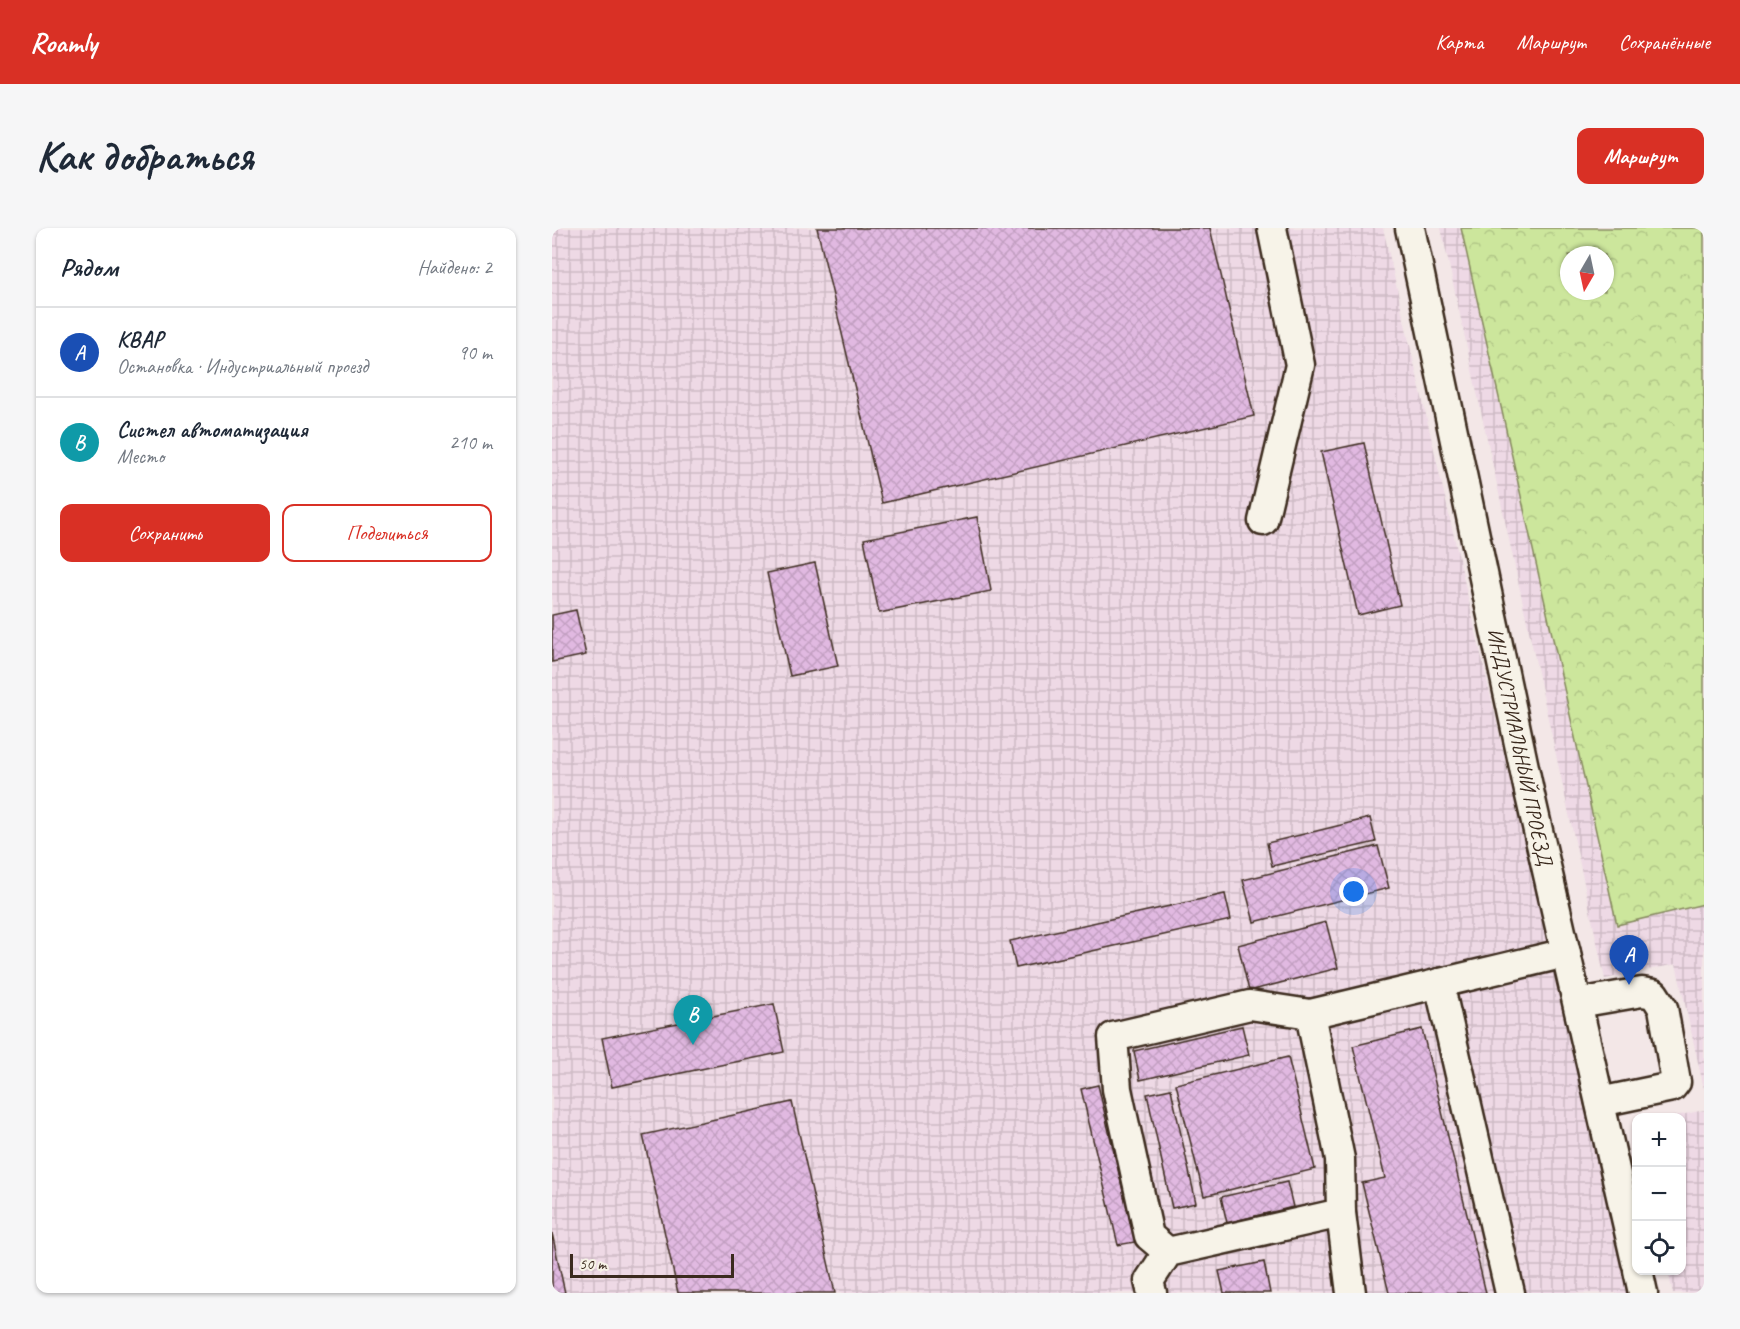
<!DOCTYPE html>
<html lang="ru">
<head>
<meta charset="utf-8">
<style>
  body { margin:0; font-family:Caveat,sans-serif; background:#f6f6f7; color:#1f2937 }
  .controls { position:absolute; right:18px; bottom:18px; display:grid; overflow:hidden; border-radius:12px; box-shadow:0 2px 4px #0004 }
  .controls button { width:54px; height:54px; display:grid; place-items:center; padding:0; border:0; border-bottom:2px solid #e0e1e3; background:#fff; color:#1f2937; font:30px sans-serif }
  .compass { position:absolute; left:1008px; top:18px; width:54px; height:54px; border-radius:50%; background:#fff; box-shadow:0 2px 4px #0004; rotate:189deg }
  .scale { position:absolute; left:18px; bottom:15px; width:164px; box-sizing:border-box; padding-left:6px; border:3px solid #3b2a1e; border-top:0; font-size:16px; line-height:21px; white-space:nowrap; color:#3b2a1e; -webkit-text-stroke:4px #f7f3e8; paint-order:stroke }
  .you { position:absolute; left:802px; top:664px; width:21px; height:21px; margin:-15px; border:4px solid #fff; border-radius:50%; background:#1a73e8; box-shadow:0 0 0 9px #1a73e833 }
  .badge { display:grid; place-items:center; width:39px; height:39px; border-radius:50%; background:#d93025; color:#fff; font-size:20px; font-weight:700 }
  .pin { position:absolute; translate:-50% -50px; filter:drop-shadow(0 2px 3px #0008) }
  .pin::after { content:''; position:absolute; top:32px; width:21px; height:18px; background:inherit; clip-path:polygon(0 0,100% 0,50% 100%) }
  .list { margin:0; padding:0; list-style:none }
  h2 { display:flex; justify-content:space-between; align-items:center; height:78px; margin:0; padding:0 24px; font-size:26px }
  h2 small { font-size:20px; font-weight:400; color:#747a83 }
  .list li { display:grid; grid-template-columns:39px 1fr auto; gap:18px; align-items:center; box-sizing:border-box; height:90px; padding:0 24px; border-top:2px solid #e0e1e3 }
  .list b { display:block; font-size:22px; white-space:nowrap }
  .list p { margin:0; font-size:20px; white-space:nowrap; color:#747a83 }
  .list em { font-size:20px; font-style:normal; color:#747a83 }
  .actions { display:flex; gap:12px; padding:18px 24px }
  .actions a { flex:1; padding:14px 0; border:2px solid #d93025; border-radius:12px; text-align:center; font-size:21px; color:#d93025 }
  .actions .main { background:#d93025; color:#fff }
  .icon { flex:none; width:33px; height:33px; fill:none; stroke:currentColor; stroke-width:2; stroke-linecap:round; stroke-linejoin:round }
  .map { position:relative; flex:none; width:1152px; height:1065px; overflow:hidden; border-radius:12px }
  header { display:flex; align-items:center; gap:36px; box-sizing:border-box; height:84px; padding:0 30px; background:#d93025; color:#fff }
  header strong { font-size:28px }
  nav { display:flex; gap:33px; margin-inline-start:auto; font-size:21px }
  .intro { display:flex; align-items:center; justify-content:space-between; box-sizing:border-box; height:144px; padding:0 36px }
  h1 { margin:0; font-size:42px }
  .button { padding:15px 27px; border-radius:12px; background:#d93025; color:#fff; font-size:21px; font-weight:700 }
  main { display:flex; gap:36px; padding:0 36px }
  aside { flex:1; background:#fff; border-radius:12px; box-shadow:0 2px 4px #0004 }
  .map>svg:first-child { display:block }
  .industrial { fill:url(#industrial-grid); fill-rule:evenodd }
  .forest { fill:url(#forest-crowns); stroke:#84885d; stroke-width:1.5; fill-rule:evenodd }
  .building { fill:url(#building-cross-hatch); stroke:#3b2a1e; stroke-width:1.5 }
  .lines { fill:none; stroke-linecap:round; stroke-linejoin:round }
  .minor-casing { stroke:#3b2a1e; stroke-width:33 }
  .minor { stroke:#f7f3e8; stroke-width:28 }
  .labels { text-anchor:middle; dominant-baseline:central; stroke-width:4.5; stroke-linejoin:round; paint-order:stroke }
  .street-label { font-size:21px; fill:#3b2a1e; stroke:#f7f3e8 }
</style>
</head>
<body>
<header>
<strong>Roamly</strong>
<nav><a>Карта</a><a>Маршрут</a><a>Сохранённые</a></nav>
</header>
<div class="intro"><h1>Как добраться</h1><a class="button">Маршрут</a></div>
<main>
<aside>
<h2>Рядом<small>Найдено: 2</small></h2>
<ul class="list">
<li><span class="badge" style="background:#1a4fb4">A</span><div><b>КВАР</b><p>Остановка · Индустриальный проезд</p></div><em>90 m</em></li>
<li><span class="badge" style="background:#0f9aa8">B</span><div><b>Систел автоматизация</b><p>Место</p></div><em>210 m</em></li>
</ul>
<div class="actions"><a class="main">Сохранить</a><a>Поделиться</a></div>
</aside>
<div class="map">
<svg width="1152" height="1065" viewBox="0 0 1152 1065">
  <defs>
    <pattern id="industrial-grid" width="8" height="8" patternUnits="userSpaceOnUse" patternTransform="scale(1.5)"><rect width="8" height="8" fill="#eed9e5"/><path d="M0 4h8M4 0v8" fill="none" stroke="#cdbac4"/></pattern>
    <pattern id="forest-crowns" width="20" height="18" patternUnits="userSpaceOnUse" patternTransform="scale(1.5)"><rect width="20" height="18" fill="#cce69c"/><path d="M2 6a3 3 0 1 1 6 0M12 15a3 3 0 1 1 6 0" fill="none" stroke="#b0c586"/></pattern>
    <pattern id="building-cross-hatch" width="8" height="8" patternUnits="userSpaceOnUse" patternTransform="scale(1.5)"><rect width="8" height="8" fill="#e1b9e1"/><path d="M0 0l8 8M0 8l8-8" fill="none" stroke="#c29fc1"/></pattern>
  </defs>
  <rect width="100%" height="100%" fill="#f3e7e7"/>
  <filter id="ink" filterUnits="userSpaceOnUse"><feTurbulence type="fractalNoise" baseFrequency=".0167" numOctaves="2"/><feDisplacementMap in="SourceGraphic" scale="12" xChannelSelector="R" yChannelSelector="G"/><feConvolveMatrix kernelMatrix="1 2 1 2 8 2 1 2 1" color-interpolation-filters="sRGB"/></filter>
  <g filter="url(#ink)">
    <g class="industrial">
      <polygon points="0,0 831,0 1076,1065 0,1065"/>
      <path d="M889,0H1152V861L1124,736L1053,751ZM1017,27H1053V63H1017Z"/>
      <polygon points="1152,882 1152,1065 1121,1065 1116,1043 1130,1042 1130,890 1119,889"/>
    </g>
    <path class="forest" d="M909,0H1152V676L1065,697ZM1017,27H1053V63H1017Z"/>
    <g class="building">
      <polygon points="265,0 658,0 702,188 330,275"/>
      <polygon points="812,215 848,377 806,387 769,224"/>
      <polygon points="425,289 439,363 327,385 312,311"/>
      <polygon points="263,335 286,438 238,448 215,345"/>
      <polygon points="24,382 34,427 0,434 0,387"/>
      <polygon points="818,590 824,614 720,638 715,615"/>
      <polygon points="826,618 837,660 702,694 691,652"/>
      <polygon points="673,666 679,692 464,740 458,713"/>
      <polygon points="774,694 786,740 697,763 686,717"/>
      <polygon points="222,776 232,824 60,859 50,810"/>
      <polygon points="690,798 697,827 588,852 582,823"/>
      <polygon points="870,801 934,1065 837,1065 810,955 833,950 801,818"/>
      <polygon points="736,829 763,941 652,968 624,856"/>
      <polygon points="546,857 583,1014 566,1017 529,861"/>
      <polygon points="619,861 644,975 620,980 595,866"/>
      <polygon points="240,874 283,1065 126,1065 91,907"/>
      <polygon points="735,954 741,979 675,995 669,969"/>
      <polygon points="0,1005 13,1065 0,1065"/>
      <polygon points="712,1034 718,1065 672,1065 667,1043"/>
    </g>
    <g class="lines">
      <g class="minor-casing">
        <g id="minor">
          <path id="s1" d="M858,0L977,563L1084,1034"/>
          <polyline points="711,293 748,137 720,0"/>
          <polyline points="887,755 958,1065"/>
          <polyline points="1026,775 1090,764 1102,766 1111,780 1124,854 1120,859 1048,874"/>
          <polyline points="789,985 799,1065"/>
          <polyline points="616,1024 597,1008 565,861 561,809 698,777 758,786 1014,725"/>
          <polyline points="1086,1042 1091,1065"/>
          <polyline points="600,1065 597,1053 616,1024 789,985 788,931 758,786"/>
        </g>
      </g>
      <use href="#minor" class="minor"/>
    </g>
  </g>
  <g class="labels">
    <g class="street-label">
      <text stroke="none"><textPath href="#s1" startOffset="530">ИНДУСТРИАЛЬНЫЙ ПРОЕЗД</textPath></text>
    </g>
  </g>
</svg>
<div class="controls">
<button>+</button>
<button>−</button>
<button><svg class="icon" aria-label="locate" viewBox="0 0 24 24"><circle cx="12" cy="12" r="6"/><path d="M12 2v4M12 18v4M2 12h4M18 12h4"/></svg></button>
</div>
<svg class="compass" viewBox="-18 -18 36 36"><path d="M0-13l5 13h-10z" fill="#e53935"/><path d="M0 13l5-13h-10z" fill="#747a83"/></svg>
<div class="scale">50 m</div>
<div class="you"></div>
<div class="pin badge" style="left:1077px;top:757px;background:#1a4fb4">A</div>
<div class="pin badge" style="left:141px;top:817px;background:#0f9aa8">B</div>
</div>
</main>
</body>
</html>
